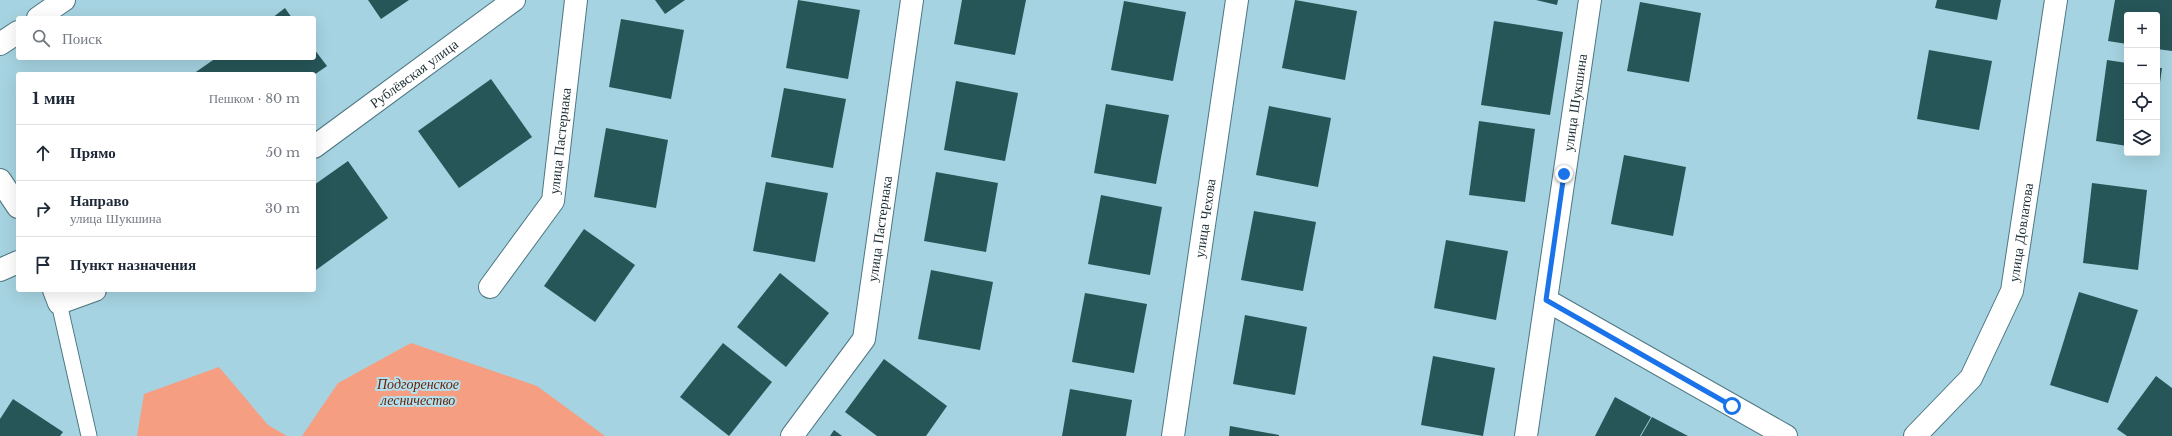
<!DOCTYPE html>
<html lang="ru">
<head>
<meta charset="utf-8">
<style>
  body { margin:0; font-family:"Libre Baskerville",serif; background:#f2f2f3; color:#1f2937 }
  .controls { position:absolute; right:12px; top:12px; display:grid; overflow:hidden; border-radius:4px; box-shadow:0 4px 16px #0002 }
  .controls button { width:36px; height:36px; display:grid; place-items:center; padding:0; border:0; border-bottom:1px solid #e0e1e3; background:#fff; color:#1f2937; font:20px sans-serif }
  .stop { position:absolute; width:12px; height:12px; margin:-9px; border:3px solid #1a73e8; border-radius:50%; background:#fff }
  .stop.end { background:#1a73e8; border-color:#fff; box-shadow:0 1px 4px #0008 }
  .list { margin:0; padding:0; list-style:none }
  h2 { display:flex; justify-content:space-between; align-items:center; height:52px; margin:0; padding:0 16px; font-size:17px }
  h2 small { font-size:13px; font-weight:400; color:#747a83 }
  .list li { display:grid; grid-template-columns:26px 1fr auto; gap:12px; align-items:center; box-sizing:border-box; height:56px; padding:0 16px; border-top:1px solid #e0e1e3 }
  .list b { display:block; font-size:15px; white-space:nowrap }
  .list p { margin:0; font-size:13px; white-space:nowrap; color:#747a83 }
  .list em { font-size:13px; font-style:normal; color:#747a83 }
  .icon { flex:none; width:22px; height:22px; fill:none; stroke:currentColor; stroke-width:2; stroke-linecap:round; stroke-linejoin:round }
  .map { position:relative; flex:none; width:2172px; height:436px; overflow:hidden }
  .search { position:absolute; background:#fff; box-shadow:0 4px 16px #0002; left:16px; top:16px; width:300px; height:44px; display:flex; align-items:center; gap:10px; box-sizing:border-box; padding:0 14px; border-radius:4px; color:#747a83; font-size:15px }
  .panel { position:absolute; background:#fff; box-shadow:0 4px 16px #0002; left:16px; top:72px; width:300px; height:220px; border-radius:4px }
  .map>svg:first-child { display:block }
  .green { fill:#f69e81 }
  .building { fill:#275658 }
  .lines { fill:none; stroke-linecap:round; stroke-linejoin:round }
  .service-casing { stroke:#4c7683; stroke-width:17 }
  .minor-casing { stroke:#4c7683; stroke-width:24 }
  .secondary-casing { stroke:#4c7683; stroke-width:24 }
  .service { stroke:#fff; stroke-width:15 }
  .minor { stroke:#fff; stroke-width:22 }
  .secondary { stroke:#fff; stroke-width:22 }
  .route { stroke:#1a73e8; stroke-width:5 }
  .labels { text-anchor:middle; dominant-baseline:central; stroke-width:4; stroke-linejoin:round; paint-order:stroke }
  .street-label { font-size:14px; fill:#1b2d33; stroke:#b3e0ee }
  .park-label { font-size:14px; font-style:italic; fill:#682208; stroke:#b3e0ee }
</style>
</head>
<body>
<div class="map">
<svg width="2172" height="436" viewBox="0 0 2172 436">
  <rect width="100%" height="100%" fill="#a6d3e1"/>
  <g class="green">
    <polygon points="411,343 537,386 605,436 302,436 338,383"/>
    <polygon points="219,367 268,425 287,436 137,436 144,394"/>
  </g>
  <g class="building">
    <polygon points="368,0 409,0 381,19"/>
    <polygon points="655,0 685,0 665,14"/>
    <polygon points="798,0 860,10 848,79 786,68"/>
    <polygon points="962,0 1026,0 1015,55 954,44"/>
    <polygon points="1295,0 1357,11 1345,80 1282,68"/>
    <polygon points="1536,0 1558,0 1557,5"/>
    <polygon points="1937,0 2001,0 1997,20 1935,8"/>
    <polygon points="2115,0 2172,0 2172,51 2157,49 2157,15 2127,15 2127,44 2108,41"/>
    <polygon points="1124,1 1186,12 1173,81 1111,70"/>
    <polygon points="1640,2 1701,13 1689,82 1627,71"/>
    <polygon points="285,8 292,18 272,18"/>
    <polygon points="621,19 684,30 671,99 609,87"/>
    <polygon points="1494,21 1563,32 1550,115 1481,105"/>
    <polygon points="314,49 327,66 314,75 193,74 216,58 314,58"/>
    <polygon points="1929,50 1992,61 1979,130 1917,119"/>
    <polygon points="2107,60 2127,63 2127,146 2096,141"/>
    <polygon points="2157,68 2162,68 2158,98 2157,98"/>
    <polygon points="491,79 532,137 459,188 418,131"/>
    <polygon points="956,81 1018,93 1005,161 944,150"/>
    <polygon points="784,88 846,99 833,168 771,157"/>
    <polygon points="1106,104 1169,115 1156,184 1094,173"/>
    <polygon points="1269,106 1331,118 1318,187 1256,175"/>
    <polygon points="1479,121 1535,129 1525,202 1469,195"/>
    <polygon points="606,128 668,140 656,208 594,197"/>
    <polygon points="1624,155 1686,167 1673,236 1611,224"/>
    <polygon points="348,161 388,218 316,270 314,267 314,185"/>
    <polygon points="936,172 998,183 986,252 924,241"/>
    <polygon points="766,182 828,193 815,262 753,251"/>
    <polygon points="2092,183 2147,190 2138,270 2083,263"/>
    <polygon points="1101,195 1162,207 1150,275 1088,264"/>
    <polygon points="1254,211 1316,222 1303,291 1241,280"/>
    <polygon points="584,229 635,265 595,322 544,286"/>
    <polygon points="1446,240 1508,251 1496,320 1434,308"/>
    <polygon points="931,270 993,282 980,350 918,339"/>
    <polygon points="780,273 829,313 786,367 737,327"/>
    <polygon points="2079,292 2138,310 2108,403 2050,385"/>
    <polygon points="1085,293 1147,304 1134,373 1072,362"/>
    <polygon points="1245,315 1307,327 1295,395 1233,384"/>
    <polygon points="723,343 772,382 729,436 680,397"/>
    <polygon points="1433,356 1495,368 1483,436 1421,425"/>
    <polygon points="884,359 947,406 926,436 877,436 845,412"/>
    <polygon points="2156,376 2172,388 2172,436 2127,436 2117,429"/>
    <polygon points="1070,389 1132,400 1126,436 1062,436"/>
    <polygon points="1615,397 1651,417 1640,436 1595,436"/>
    <polygon points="13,399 63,432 60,436 0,436 0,419"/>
    <polygon points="1652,417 1688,436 1641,436"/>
    <polygon points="1230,426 1279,435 1279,436 1229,436"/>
    <polygon points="834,430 842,436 830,436"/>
  </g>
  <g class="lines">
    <g class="service-casing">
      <polyline id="service" points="59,303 89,436"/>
    </g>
    <g class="minor-casing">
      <g id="minor">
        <path id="s1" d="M314,147L514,0"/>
        <polyline points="0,180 18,207"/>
        <polyline points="0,270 18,262"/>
        <path id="s2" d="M490,287L553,201L576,0"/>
        <polyline points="54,290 59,303 95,290"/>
        <polyline points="1546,300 1786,436"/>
        <path id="s3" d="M792,436L864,339L912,0"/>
        <path id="s4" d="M1173,436L1237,0"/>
        <path id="s5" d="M1526,436L1590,0"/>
        <path id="s6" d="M1915,436L1971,378L2012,291L2056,0"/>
      </g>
    </g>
    <g class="secondary-casing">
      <g id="secondary">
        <polyline points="38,18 64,0"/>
        <polyline points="0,44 18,32"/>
      </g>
    </g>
    <use href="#service" class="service"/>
    <use href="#minor" class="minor"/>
    <use href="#secondary" class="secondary"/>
  </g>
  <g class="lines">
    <polyline class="route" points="1564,174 1546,300 1732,406"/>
  </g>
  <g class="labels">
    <g class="street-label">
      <text stroke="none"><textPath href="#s1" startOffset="124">Рублёвская улица</textPath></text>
      <text stroke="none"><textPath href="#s5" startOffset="337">улица Шукшина</textPath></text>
      <text stroke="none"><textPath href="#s2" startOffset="167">улица Пастернака</textPath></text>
      <text stroke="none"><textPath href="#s4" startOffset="220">улица Чехова</textPath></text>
      <text stroke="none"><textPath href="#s3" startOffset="232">улица Пастернака</textPath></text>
      <text stroke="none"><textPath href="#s6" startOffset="236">улица Довлатова</textPath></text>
    </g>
    <g class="park-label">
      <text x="418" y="384">Подгоренское<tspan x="418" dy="16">лесничество</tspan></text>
    </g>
  </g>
</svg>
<div class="controls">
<button>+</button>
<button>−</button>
<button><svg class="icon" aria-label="locate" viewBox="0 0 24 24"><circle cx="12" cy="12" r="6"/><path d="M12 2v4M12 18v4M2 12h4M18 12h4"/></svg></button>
<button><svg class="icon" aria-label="layers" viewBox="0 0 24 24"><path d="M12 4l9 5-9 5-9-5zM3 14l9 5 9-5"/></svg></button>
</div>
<div class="stop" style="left:1732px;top:406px"></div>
<div class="stop end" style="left:1564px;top:174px"></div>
<div class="search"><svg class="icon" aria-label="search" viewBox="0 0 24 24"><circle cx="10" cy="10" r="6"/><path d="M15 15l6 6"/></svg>Поиск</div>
<section class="panel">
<h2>1 мин<small>Пешком · 80 m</small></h2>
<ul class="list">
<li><svg class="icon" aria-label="ahead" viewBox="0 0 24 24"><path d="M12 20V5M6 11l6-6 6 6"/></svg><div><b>Прямо</b></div><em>50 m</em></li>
<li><svg class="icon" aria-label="right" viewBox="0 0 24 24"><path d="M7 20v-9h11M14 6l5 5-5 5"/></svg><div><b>Направо</b><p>улица Шукшина</p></div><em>30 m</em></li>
<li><svg class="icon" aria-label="arrive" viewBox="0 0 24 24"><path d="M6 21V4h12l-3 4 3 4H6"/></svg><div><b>Пункт назначения</b></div></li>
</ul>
</section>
</div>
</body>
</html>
